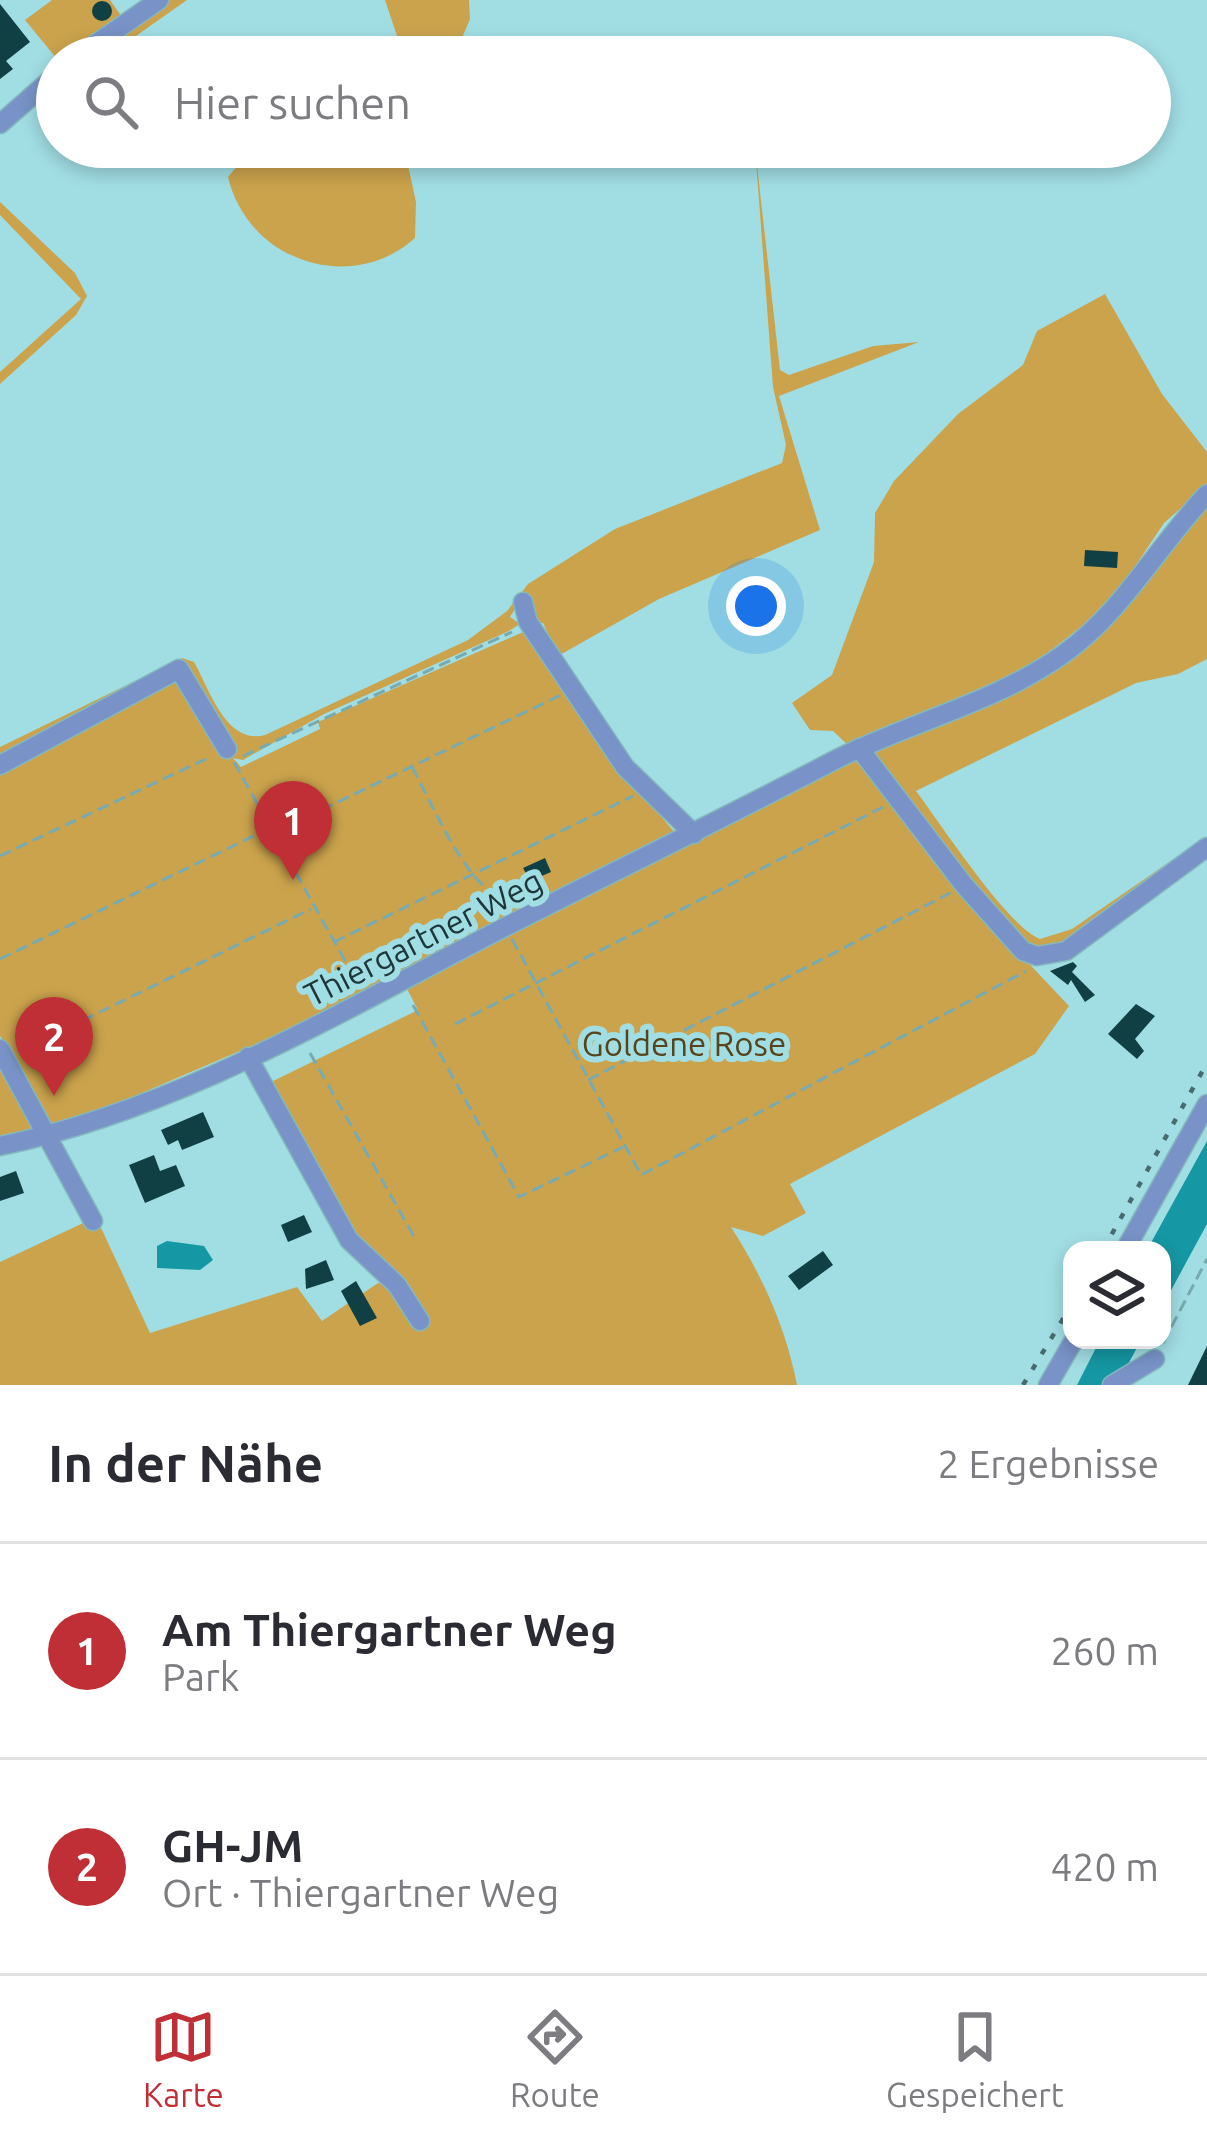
<!DOCTYPE html>
<html lang="de">
<head>
<meta charset="utf-8">
<style>
  body { margin:0; font-family:Ubuntu,sans-serif; background:#f7f7f7; color:#2b2b33 }
  .controls { position:absolute; right:36px; bottom:36px; display:grid; overflow:hidden; border-radius:24px; box-shadow:0 6px 18px #0003 }
  .controls button { width:108px; height:108px; display:grid; place-items:center; padding:0; border:0; border-bottom:3px solid #e1e1e2; background:#fff; color:#2b2b33; font:60px sans-serif }
  .you { position:absolute; left:756px; top:606px; width:42px; height:42px; margin:-30px; border:9px solid #fff; border-radius:50%; background:#1a73e8; box-shadow:0 0 0 18px #1a73e833 }
  .badge { display:grid; place-items:center; width:78px; height:78px; border-radius:50%; background:#bf2f35; color:#fff; font-size:39px; font-weight:700 }
  .pin { position:absolute; translate:-50% -99px; filter:drop-shadow(0 3px 6px #0008) }
  .pin::after { content:''; position:absolute; top:63px; width:42px; height:36px; background:inherit; clip-path:polygon(0 0,100% 0,50% 100%) }
  .list { margin:0; padding:0; list-style:none }
  h2 { display:flex; justify-content:space-between; align-items:center; height:156px; margin:0; padding:0 48px; font-size:51px }
  h2 small { font-size:39px; font-weight:400; color:#7c7c81 }
  .list li { display:grid; grid-template-columns:78px 1fr auto; gap:36px; align-items:center; box-sizing:border-box; height:216px; padding:0 48px; border-top:3px solid #e1e1e2 }
  .list b { display:block; font-size:45px; white-space:nowrap }
  .list p { margin:0; font-size:39px; white-space:nowrap; color:#7c7c81 }
  .list em { font-size:39px; font-style:normal; color:#7c7c81 }
  .icon { flex:none; width:66px; height:66px; fill:none; stroke:currentColor; stroke-width:2; stroke-linecap:round; stroke-linejoin:round }
  .map { position:relative; flex:none; width:1207px; height:1385px; overflow:hidden }
  .search { position:absolute; background:#fff; box-shadow:0 6px 18px #0003; left:36px; right:36px; top:36px; height:132px; display:flex; align-items:center; gap:30px; box-sizing:border-box; padding:0 42px; border-radius:66px; color:#7c7c81; font-size:45px }
  .sheet { height:588px; background:#fff }
  nav { display:flex; justify-content:space-around; align-items:center; box-sizing:border-box; height:168px; border-top:3px solid #e1e1e2; background:#fff; font-size:33px; color:#7c7c81 }
  nav a { display:grid; justify-items:center; gap:6px }
  nav .on { color:#bf2f35 }
  .map>svg:first-child { display:block }
  .green { fill:#cba34d }
  .water { fill:#1598a3 }
  .building { fill:#114044 }
  .lines { fill:none; stroke-linecap:round; stroke-linejoin:round }
  .minor-casing { stroke:#84b9be; stroke-width:21 }
  .path { stroke:#78aaaf; stroke-width:3; stroke-dasharray:12 6; stroke-linecap:butt }
  .minor { stroke:#7993c8; stroke-width:18 }
  .rail { stroke:#486b6f; stroke-width:4.5; stroke-dasharray:6 12; stroke-linecap:butt }
  .labels { text-anchor:middle; dominant-baseline:central; stroke-width:12; stroke-linejoin:round; paint-order:stroke }
  .street-label { font-size:33px; fill:#1e3639; stroke:#a1dee4 }
  .park-label { font-size:33px; fill:#57441b; stroke:#a1dee4 }
</style>
</head>
<body>
<div class="map">
<svg width="1207" height="1385" viewBox="0 0 1207 1385">
  <rect width="100%" height="100%" fill="#a1dee4"/>
  <g class="green">
    <polygon points="52,0 110,0 122,17 71,57 57,59 25,20"/>
    <path d="M164,0H187L106,57H84C112,35 139,26 164,0Z"/>
    <polygon points="385,0 469,0 470,19 454,57 404,57"/>
    <path d="M253,147H404L416,202L415,238C352,295 248,262 228,177Z"/>
    <path d="M755,147L780,370L789,375L873,346L919,342L779,396L820,530L659,599L558,656L543,623H535L520,601L510,617L520,624L509,631L324,714L243,760L233,758L241,767L320,729L318,722L530,629L641,793L677,835L344,1006L56,1130L0,1036V767L183,664L0,762V747L182,658L194,662C210,690 226,745 265,735L468,640L507,611L528,584L615,529L782,463L786,445L773,387Z"/>
    <polygon points="0,202 75,273 87,296 76,315 0,384 0,372 81,299 0,215"/>
    <polygon points="1105,294 1162,394 1207,452 1207,485 1164,523 1110,604 1012,681 850,747 833,731 810,730 792,703 832,675 874,562 875,513 894,481 958,414 1023,365 1037,331"/>
    <path d="M1207,502V659L1178,674L1136,683L916,791C941,824 1007,926 1040,939L1072,929L1207,836L1071,944L1032,949L961,874L870,748L1065,654Z"/>
    <path d="M852,760L865,765L954,884L1069,1006L1035,1054L790,1184L806,1213L763,1236L731,1227C762,1275 786,1328 797,1385H0V1262L96,1217L150,1333L297,1287L322,1321L378,1283L395,1287L399,1280L353,1230L265,1085L418,1010L406,987Z"/>
    <polygon points="0,1057 45,1134 0,1142"/>
  </g>
  <g class="water">
    <polygon points="1207,1141 1207,1224 1162,1307 1162,1250 1147,1250"/>
    <polygon points="167,1241 204,1246 213,1260 200,1270 157,1268 157,1246"/>
    <polygon points="1100,1340 1141,1340 1117,1385 1077,1385"/>
  </g>
  <g class="building">
    <circle cx="102" cy="11" r="10"/>
    <polygon points="0,4 30,42 6,61 13,69 0,79"/>
    <polygon points="1085,550 1118,552 1117,568 1084,566"/>
    <polygon points="545,858 551,872 530,881 523,868"/>
    <polygon points="1073,962 1077,966 1072,972 1095,995 1085,1002 1071,980 1068,985 1050,971"/>
    <polygon points="1136,1004 1155,1016 1135,1039 1144,1051 1137,1059 1108,1034"/>
    <polygon points="203,1112 214,1137 182,1150 178,1140 168,1145 161,1130"/>
    <polygon points="154,1155 160,1171 176,1165 185,1186 145,1203 129,1165"/>
    <polygon points="16,1171 24,1193 0,1201 0,1177"/>
    <polygon points="304,1215 312,1232 288,1242 281,1225"/>
    <polygon points="823,1251 833,1265 799,1290 788,1276"/>
    <polygon points="326,1260 334,1280 306,1289 305,1269"/>
    <polygon points="356,1281 377,1318 360,1326 341,1291"/>
    <polygon points="1207,1346 1207,1385 1188,1385"/>
  </g>
  <g class="lines">
    <g class="minor-casing">
      <g id="minor">
        <polyline points="77,57 159,0"/>
        <polyline points="0,124 57,74"/>
        <polyline points="523,602 528,622 625,767 694,834"/>
        <polyline points="859,748 964,885 1023,951 1037,956 1066,951 1207,847"/>
        <polyline points="0,765 179,669 227,749"/>
        <polyline points="0,1049 93,1221"/>
        <polyline points="248,1057 349,1240 397,1285 420,1321"/>
        <path d="M0,1146C180,1109 345,1009 507,926C615,871 724,818 831,762C906,723 993,704 1062,655C1123,612 1156,548 1207,494"/>
        <polyline points="1125,1250 1207,1104"/>
        <polyline points="1048,1385 1074,1340"/>
        <polyline points="1112,1385 1155,1359"/>
      </g>
    </g>
    <g class="path">
      <polyline points="243,756 512,632"/>
      <polyline points="234,762 358,984"/>
      <path d="M412,767C431,801 468,891 505,899"/>
      <polyline points="273,833 561,695"/>
      <polyline points="0,856 210,757"/>
      <polyline points="512,939 641,1175 1026,971"/>
      <polyline points="334,942 633,796"/>
      <polyline points="0,959 268,829"/>
      <polyline points="413,1005 519,1197 623,1147"/>
      <polyline points="455,1024 883,807"/>
      <polyline points="18,1052 311,909"/>
      <polyline points="310,1053 416,1240"/>
      <polyline points="588,1080 952,892"/>
      <polyline points="1163,1343 1207,1259"/>
    </g>
    <use href="#minor" class="minor"/>
    <g class="rail">
      <polyline points="1103,1250 1207,1063"/>
      <polyline points="1023,1385 1072,1304"/>
    </g>
  </g>
  <g class="labels">
    <g class="street-label">
      <text transform="translate(423 937) rotate(-27)">Thiergartner Weg</text>
    </g>
    <g class="park-label">
      <text x="684" y="1043">Goldene Rose</text>
    </g>
  </g>
</svg>
<div class="controls">
<button><svg class="icon" aria-label="layers" viewBox="0 0 24 24"><path d="M12 4l9 5-9 5-9-5zM3 14l9 5 9-5"/></svg></button>
</div>
<div class="you"></div>
<div class="pin badge" style="left:293px;top:880px">1</div>
<div class="pin badge" style="left:54px;top:1096px">2</div>
<div class="search"><svg class="icon" aria-label="search" viewBox="0 0 24 24"><circle cx="10" cy="10" r="6"/><path d="M15 15l6 6"/></svg>Hier suchen</div>
</div>
<section class="sheet">
<h2>In der Nähe<small>2 Ergebnisse</small></h2>
<ul class="list">
<li><span class="badge">1</span><div><b>Am Thiergartner Weg</b><p>Park</p></div><em>260 m</em></li>
<li><span class="badge">2</span><div><b>GH-JM</b><p>Ort · Thiergartner Weg</p></div><em>420 m</em></li>
</ul>
</section>
<nav>
<a class="on"><svg class="icon" aria-label="map" viewBox="0 0 24 24"><path d="M3 6l6-2 6 2 6-2v14l-6 2-6-2-6 2zM9 4v14M15 6v14"/></svg>Karte</a>
<a><svg class="icon" aria-label="directions" viewBox="0 0 24 24"><path d="M12 3l9 9-9 9-9-9zM9 14v-3h6M13 9l2 2-2 2"/></svg>Route</a>
<a><svg class="icon" aria-label="saved" viewBox="0 0 24 24"><path d="M7 4h10v16l-5-4-5 4z"/></svg>Gespeichert</a>
</nav>
</body>
</html>
